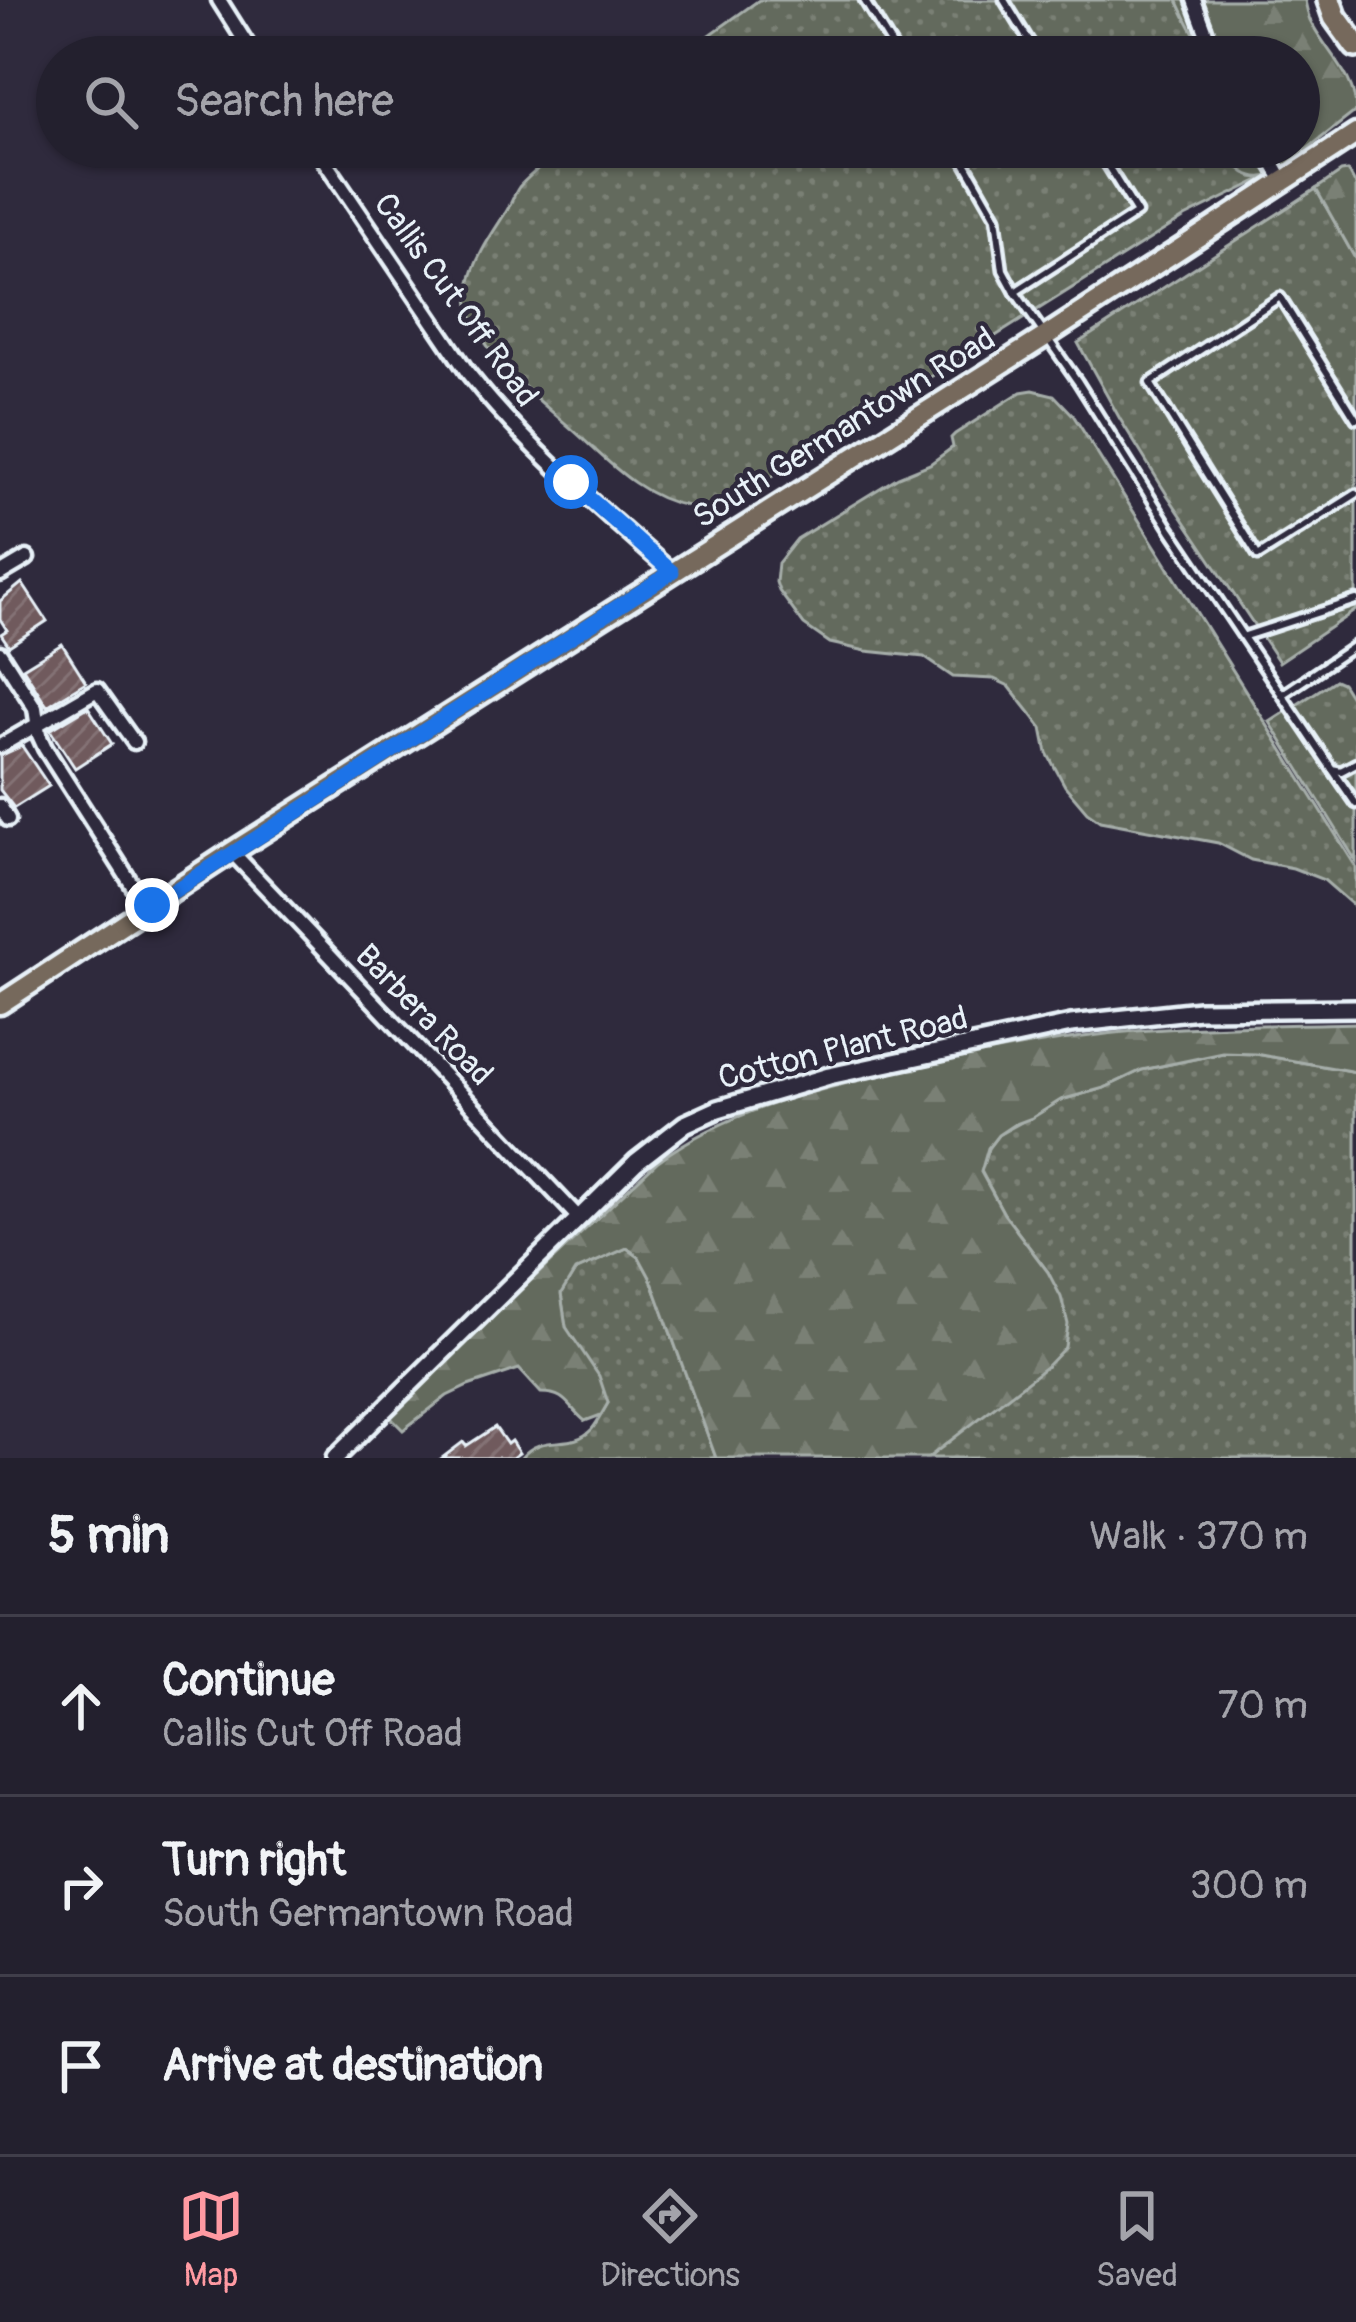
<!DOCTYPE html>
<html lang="en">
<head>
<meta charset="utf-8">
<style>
  body { margin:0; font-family:Pangolin,sans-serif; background:#2b2836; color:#f1f3f6 }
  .stop { position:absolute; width:36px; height:36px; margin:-27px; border:9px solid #1a73e8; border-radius:50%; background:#fff }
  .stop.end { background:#1a73e8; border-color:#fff; box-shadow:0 3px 12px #0008 }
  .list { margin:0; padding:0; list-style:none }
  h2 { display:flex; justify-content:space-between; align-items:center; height:156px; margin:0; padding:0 48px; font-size:51px }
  h2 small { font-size:39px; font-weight:400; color:#a3a3aa }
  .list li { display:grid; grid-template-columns:78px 1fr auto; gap:36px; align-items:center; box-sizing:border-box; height:180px; padding:0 48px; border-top:3px solid #403e4a }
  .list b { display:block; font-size:45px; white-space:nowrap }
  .list p { margin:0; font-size:39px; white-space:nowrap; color:#a3a3aa }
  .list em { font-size:39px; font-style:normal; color:#a3a3aa }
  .icon { flex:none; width:66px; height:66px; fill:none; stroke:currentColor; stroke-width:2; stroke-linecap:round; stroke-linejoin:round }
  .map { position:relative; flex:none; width:1356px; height:1458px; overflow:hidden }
  .search { position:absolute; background:#23202e; box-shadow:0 3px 9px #0004; left:36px; right:36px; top:36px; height:132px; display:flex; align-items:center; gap:30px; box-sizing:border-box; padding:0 42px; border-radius:66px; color:#a3a3aa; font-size:45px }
  .sheet { height:696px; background:#23202e }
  nav { display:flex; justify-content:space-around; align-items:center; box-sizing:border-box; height:168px; border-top:3px solid #403e4a; background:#23202e; font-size:33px; color:#a3a3aa }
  nav a { display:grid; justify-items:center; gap:6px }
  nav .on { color:#ff9aa2 }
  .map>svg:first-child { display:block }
  .grass { fill:url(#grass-dots); stroke:#a6aeaa; stroke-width:3 }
  .forest { fill:url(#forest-firs); stroke:#a6aeaa; stroke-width:3 }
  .building { fill:url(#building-hatch); stroke:#e8f1f8; stroke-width:3 }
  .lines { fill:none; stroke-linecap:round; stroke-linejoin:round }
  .service-casing { stroke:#e8f1f8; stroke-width:15 }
  .minor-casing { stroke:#e8f1f8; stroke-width:21 }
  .tertiary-casing { stroke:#e8f1f8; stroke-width:24 }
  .primary-casing { stroke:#e8f1f8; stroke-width:27 }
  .motorway-casing { stroke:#e8f1f8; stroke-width:30 }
  .service { stroke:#2f2a3d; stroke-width:6 }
  .minor { stroke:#2f2a3d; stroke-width:12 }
  .tertiary { stroke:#2f2a3d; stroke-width:15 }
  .primary { stroke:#76695c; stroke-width:18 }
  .motorway { stroke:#76695c; stroke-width:21 }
  .route { stroke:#1a73e8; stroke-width:15 }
  .labels { text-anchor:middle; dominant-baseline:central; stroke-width:9; stroke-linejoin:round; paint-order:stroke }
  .street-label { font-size:33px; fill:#e8f1f8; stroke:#2f2a3d }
</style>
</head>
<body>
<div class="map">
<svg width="1356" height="1458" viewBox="0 0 1356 1458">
  <defs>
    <pattern id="grass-dots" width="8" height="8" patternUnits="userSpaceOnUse" patternTransform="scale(3)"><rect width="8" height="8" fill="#646a5d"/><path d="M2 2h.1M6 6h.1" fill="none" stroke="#7a8075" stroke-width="1.8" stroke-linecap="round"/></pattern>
    <pattern id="forest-firs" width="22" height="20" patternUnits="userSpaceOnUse" patternTransform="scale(3)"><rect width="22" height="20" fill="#646a5d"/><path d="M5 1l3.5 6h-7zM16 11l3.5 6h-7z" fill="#7a8075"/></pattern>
    <pattern id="building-hatch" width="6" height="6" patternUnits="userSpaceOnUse" patternTransform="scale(3)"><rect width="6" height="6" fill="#6f5a5d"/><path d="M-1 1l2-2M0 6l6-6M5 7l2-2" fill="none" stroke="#847275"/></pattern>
  </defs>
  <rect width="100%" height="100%" fill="#2f2a3d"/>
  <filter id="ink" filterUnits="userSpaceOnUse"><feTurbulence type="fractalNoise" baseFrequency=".00833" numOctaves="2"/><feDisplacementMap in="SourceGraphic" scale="24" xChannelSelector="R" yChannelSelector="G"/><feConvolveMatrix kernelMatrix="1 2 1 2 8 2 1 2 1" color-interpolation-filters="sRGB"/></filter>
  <g filter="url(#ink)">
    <g class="grass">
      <path d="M759,0H1177C1191,27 1198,40 1223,57H679Z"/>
      <path d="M557,147H1227V151L1253,177L1264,178L1185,217L757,486C736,498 713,511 688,506C641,498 607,460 573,430C538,399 459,340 469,286C474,259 492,234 506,212C511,204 514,194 519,187C531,173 547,164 557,147Z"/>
      <polygon points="1316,189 1356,260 1356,610 1279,662 1166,493 1120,419 1078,343"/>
      <polygon points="1033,390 1054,395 1073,415 1356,867 1356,908 1324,880 1293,868 1251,860 1218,843 1100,821 1087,812 1065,786 1047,753 1042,728 1009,686 994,679 953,677 924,657 866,651 830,643 804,625 779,591 776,582 778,563 797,539 898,477 930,464 953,447 951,438 955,434 1021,392"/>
      <polygon points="1335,680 1342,683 1356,705 1356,861 1270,722"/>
      <polygon points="1223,1053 1256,1054 1356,1072 1356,1458 928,1458 988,1409 1048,1272 1004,1214 981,1171 988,1148 998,1135 1061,1100 1104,1088 1142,1070"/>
      <path d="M627,1248L639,1257L651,1279L716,1458H521C543,1431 571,1452 592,1429C598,1422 603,1411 608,1403L566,1327L561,1294L575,1271Z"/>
    </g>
    <g class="forest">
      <path d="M1177,0H1305C1305,2 1309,18 1310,20C1325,51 1356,75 1356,111L1275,174C1251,184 1234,169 1227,147H1299V57C1264,57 1220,67 1196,36C1188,25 1183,12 1177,0Z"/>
      <polygon points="1348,171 1356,185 1356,260 1316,189 1341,172"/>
      <path d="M1356,1023V1072L1256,1054L1223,1053L1142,1070L1104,1088L1061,1100L1032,1118L1013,1125L998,1135L988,1148L981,1172L1004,1214L1048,1272L1061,1297L1068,1324L1065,1347L1046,1367L928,1458H716L651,1279L639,1257L627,1248L575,1271L561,1294L566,1327L599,1376L608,1403L601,1415L585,1421C567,1406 567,1393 541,1393L519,1369L468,1386L447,1396L403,1430L388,1415L658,1161C725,1112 806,1092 886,1074C969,1056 1053,1038 1137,1031C1210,1025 1283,1025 1356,1023Z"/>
    </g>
    <g class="building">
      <polygon points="22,583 47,621 9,646 1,634 7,630 0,619 0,601"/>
      <polygon points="62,644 86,682 47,706 23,668"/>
      <polygon points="88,707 112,744 75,768 50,730"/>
      <polygon points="22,746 49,786 14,808 0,790 0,756"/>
      <polygon points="495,1427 507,1444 511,1441 519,1453 512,1458 442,1458 463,1442 466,1446"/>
    </g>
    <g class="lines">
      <g class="service-casing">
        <g id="service">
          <polyline points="864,0 899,57"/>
          <polyline points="1004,0 1039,57"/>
          <polyline points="956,147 996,217 1003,270 1015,292 1078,382 1171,530 1332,769 1341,771 1356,763"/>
          <polyline points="1015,292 1137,213 1096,147"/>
          <polyline points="1356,419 1280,297 1150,383 1258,556 1356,494"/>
          <polyline points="1245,636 1356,600"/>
          <polyline points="1283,694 1356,645"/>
          <polyline points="1332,769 1356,804"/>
        </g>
      </g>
      <g class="minor-casing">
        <g id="minor">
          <polyline points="219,0 255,57"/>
          <polyline points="1194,0 1215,57"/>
          <path d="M315,147L468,373C527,448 601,509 672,572"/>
          <polyline points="1263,147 1283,181"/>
          <polyline points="0,574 27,558"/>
          <polyline points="0,653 35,708 39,735 45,748 147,908"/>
          <polyline points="0,746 97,690 134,742"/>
          <polyline points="0,806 8,819"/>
          <polyline points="232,852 577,1216"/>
        </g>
      </g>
      <g class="tertiary-casing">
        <polyline id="tertiary" points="335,1458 636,1162 685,1124 718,1109 829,1076 1071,1024 1199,1010 1356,1008"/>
      </g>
      <g class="primary-casing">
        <polyline id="primary" points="0,1004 232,852 1046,336 1356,134"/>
      </g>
      <g class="motorway-casing">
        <polyline id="motorway" points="1329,0 1335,17 1356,46"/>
      </g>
      <use href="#service" class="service"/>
      <use href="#minor" class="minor"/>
      <use href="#tertiary" class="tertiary"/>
      <use href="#primary" class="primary"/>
      <use href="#motorway" class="motorway"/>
    </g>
  </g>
  <g class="lines" filter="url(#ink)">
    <polyline class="route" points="152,905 672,572 571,482"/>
  </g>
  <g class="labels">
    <g class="street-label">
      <text transform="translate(456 300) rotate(54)">Callis Cut Off Road</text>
      <text transform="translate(844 428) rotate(-32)">South Germantown Road</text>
      <text transform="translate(424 1015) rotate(46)">Barbera Road</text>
      <text transform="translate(843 1048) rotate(-14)">Cotton Plant Road</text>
    </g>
  </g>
</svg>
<div class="stop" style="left:571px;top:482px"></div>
<div class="stop end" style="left:152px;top:905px"></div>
<div class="search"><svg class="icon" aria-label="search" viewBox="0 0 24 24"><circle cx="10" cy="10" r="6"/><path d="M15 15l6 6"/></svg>Search here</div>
</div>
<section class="sheet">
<h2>5 min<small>Walk · 370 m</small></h2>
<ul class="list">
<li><svg class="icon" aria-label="ahead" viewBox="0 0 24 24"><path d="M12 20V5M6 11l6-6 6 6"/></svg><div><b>Continue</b><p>Callis Cut Off Road</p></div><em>70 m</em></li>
<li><svg class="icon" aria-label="right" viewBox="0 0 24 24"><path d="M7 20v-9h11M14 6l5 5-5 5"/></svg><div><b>Turn right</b><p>South Germantown Road</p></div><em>300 m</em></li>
<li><svg class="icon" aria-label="arrive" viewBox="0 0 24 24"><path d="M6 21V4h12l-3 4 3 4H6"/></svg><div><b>Arrive at destination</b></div></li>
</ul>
</section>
<nav>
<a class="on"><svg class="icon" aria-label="map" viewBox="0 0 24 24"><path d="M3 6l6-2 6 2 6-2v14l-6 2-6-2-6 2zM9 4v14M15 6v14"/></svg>Map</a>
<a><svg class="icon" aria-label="directions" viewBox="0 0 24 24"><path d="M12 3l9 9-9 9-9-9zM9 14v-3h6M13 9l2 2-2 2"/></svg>Directions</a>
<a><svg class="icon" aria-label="saved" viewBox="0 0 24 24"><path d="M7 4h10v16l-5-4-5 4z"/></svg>Saved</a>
</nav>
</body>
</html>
